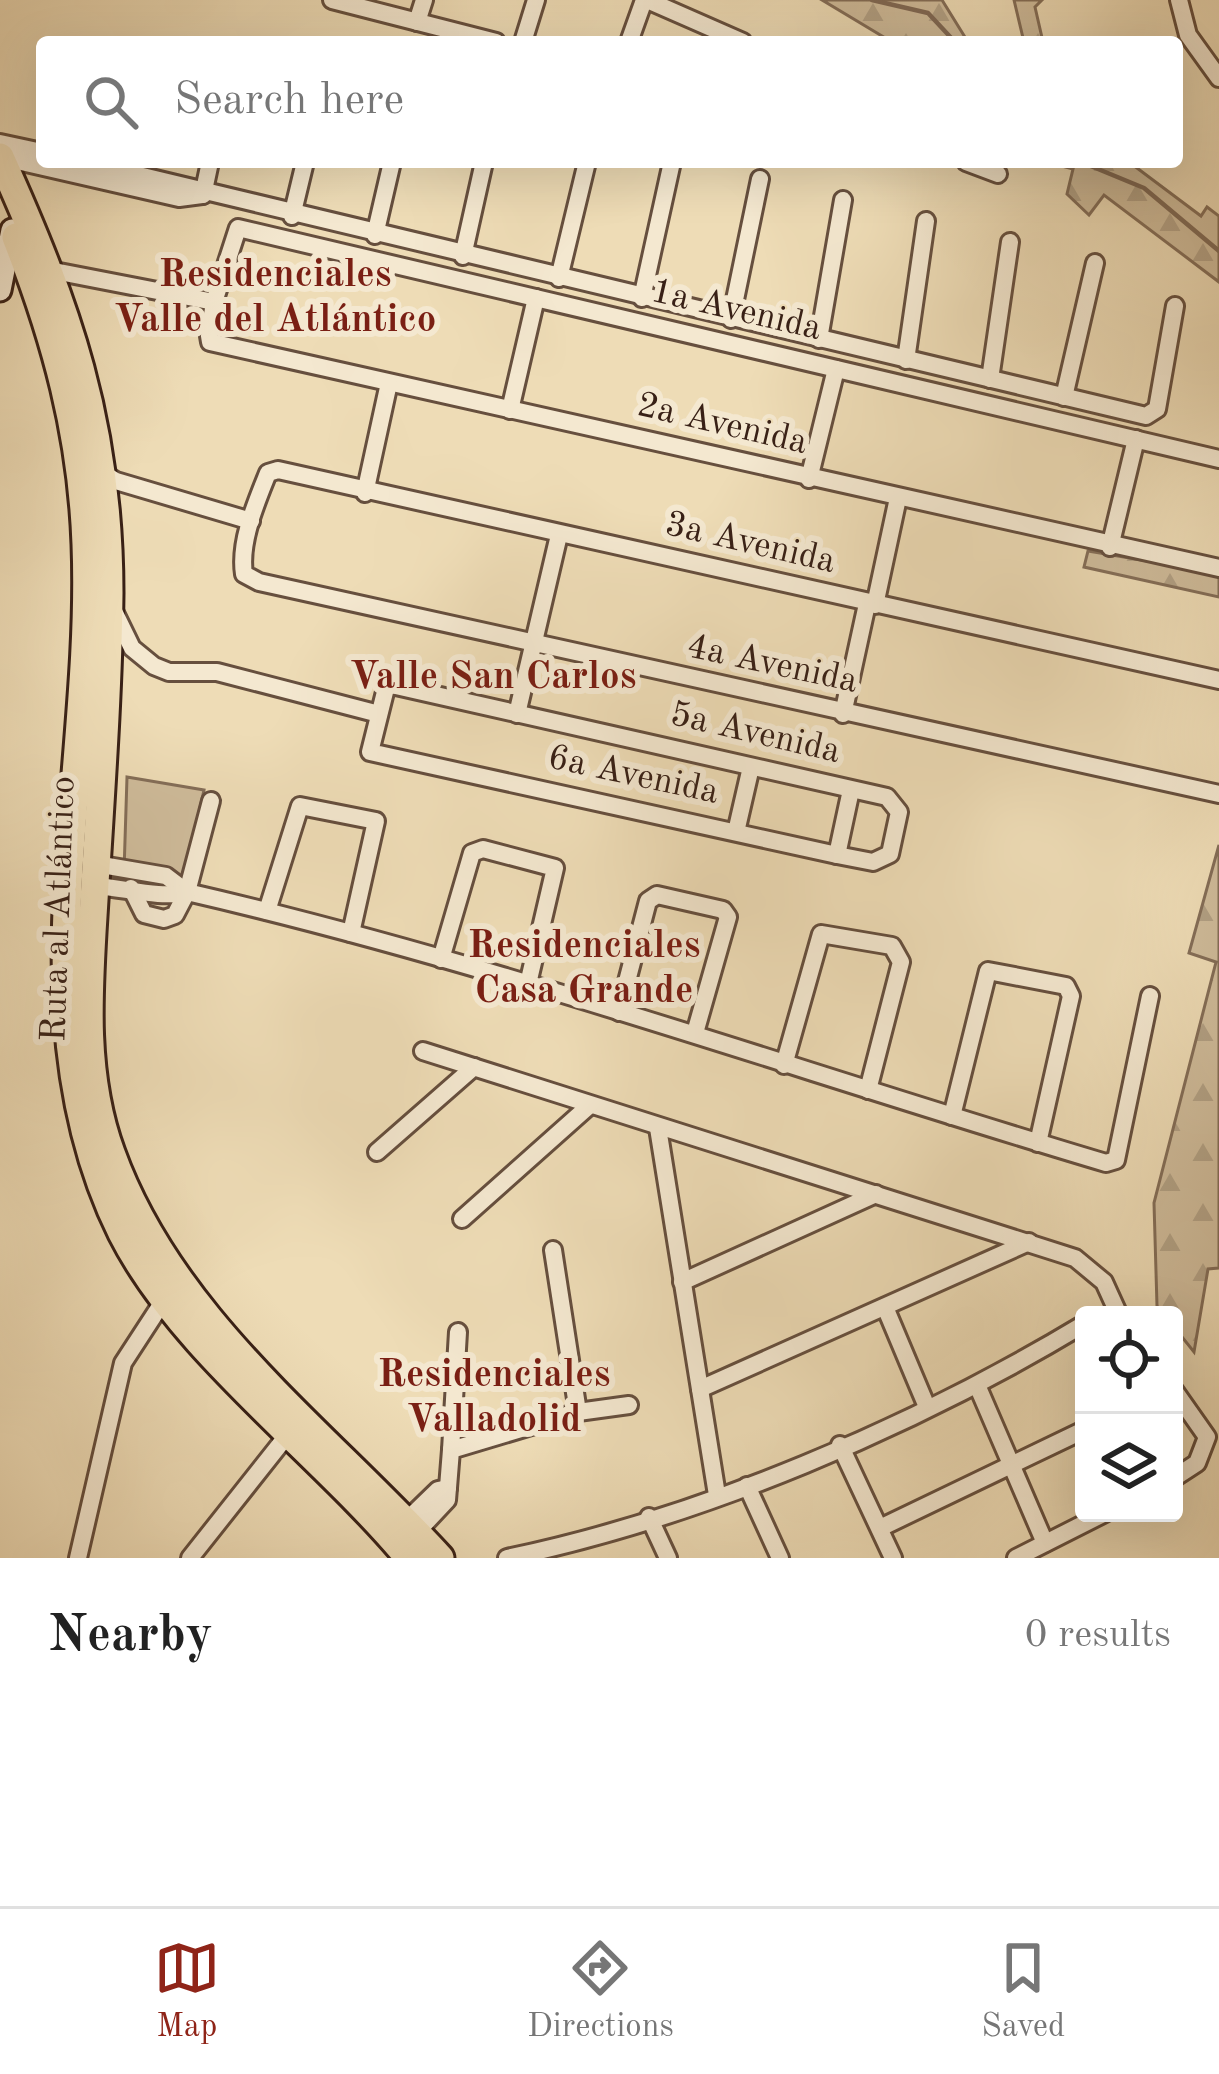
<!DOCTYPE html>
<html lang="en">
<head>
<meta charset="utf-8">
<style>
  body { margin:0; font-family:"Old Standard TT",serif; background:#f2f2f2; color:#222 }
  .controls { position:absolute; right:36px; bottom:36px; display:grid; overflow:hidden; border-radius:12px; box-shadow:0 12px 48px #0002 }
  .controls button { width:108px; height:108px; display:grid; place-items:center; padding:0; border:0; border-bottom:3px solid #e0e0e0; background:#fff; color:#222; font:60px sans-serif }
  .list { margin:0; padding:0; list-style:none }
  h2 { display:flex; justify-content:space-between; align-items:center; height:156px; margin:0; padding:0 48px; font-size:51px }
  h2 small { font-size:39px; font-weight:400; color:#767676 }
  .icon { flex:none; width:66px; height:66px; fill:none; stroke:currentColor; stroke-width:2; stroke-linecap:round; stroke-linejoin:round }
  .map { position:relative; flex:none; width:1219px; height:1558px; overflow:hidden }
  .search { position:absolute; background:#fff; box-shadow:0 12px 48px #0002; left:36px; right:36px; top:36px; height:132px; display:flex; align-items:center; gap:30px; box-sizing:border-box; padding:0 42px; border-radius:12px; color:#767676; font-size:45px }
  .sheet { height:348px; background:#fff }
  nav { display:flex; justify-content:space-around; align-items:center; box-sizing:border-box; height:168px; border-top:3px solid #e0e0e0; background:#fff; font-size:33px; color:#767676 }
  nav a { display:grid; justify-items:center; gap:6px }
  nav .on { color:#8f2418 }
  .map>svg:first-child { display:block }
  .forest { fill:url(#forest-firs); stroke:#846e58; stroke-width:3 }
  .park { fill:#cfbc9b; stroke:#846e58; stroke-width:3 }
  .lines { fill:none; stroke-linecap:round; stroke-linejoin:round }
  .stream { stroke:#806a56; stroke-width:4.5 }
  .minor-casing { stroke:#664f3e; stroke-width:22 }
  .secondary-casing { stroke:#382016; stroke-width:27 }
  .trunk-casing { stroke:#382016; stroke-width:33 }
  .minor { stroke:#f4e8d0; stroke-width:16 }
  .secondary { stroke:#f4e8d0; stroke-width:21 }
  .trunk { stroke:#eedcb6; stroke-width:27 }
  .labels { text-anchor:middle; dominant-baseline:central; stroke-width:12; stroke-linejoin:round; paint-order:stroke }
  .street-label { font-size:36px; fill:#382016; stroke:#f4e8d0 }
  .neighbourhood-label { font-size:39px; font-weight:bold; fill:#7a1f14; stroke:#f4e8d0 }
</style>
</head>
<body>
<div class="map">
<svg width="1219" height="1558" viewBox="0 0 1219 1558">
  <defs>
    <pattern id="forest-firs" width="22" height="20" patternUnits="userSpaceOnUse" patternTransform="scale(3)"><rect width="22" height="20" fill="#cfbc9b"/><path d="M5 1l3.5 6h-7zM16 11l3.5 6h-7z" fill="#b2a185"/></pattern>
  </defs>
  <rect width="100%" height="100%" fill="#eedcb6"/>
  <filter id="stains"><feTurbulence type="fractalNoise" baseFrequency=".00167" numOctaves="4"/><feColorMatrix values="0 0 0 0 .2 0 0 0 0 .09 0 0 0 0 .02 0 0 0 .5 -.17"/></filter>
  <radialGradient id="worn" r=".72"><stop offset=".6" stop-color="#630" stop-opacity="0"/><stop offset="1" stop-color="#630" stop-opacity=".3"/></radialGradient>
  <g class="forest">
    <polygon points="822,0 942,0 968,42 892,42"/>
    <polygon points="1014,0 1042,0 1035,7 1043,42 1024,42"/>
    <polygon points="1047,162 1129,162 1201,216 1207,207 1219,216 1219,282 1104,195 1089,215 1067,194 1073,169"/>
    <polygon points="1088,551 1219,573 1219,597 1084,567"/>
    <polygon points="1219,845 1219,1268 1208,1269 1194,1352 1174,1327 1174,1315 1164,1315 1157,1306 1154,1203 1216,962 1189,953"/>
  </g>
  <polygon class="park" points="127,777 204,790 181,891 124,872"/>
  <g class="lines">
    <g class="stream">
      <polyline points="872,0 928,13 955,42"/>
      <polyline points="1081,162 1144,188 1219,251"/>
    </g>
    <g class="minor-casing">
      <g id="minor">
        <polyline points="332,0 496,42"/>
        <polyline points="647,0 743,42"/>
        <polyline points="1179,0 1188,35 1219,78"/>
        <polyline points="417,22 424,0"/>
        <polyline points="523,42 536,0"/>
        <polyline points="629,42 644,0"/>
        <polyline points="0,143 42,152"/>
        <polyline points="0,157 179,198 202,195"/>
        <polyline points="84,162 1146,416 1157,409 1175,306"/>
        <polyline points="966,162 998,174"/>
        <polyline points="203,195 210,162"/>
        <polyline points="292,216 305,162"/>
        <polyline points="375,235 392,162"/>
        <polyline points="463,256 484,162"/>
        <polyline points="49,270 214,302"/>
        <polyline points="559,278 587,162"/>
        <polyline points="642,298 672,162"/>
        <polyline points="731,319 760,179"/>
        <polyline points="819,339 843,200"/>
        <polyline points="906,360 926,221"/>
        <polyline points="990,379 1010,242"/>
        <polyline points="1064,397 1095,263"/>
        <polyline points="510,410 536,298"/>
        <polyline points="1219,459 238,228 214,302 209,336 210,342 1219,568"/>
        <polyline points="103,473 116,481 251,521"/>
        <polyline points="809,479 836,369"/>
        <polyline points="365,493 389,383"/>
        <polyline points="1110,547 1136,439"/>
        <polyline points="875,605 898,498"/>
        <polyline points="114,611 132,648 154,666 169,672 217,672 379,714"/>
        <path d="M1219,680L278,470L268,473C256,503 239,542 244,574L259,582L1219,794"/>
        <polygon points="387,684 887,797 899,812 890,854 873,862 837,855 370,752"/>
        <polyline points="517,714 559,535"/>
        <polyline points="843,714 867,604"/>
        <polyline points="736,832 751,767"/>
        <polyline points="837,855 851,790"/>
        <polyline points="96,864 166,876 187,892"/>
        <path d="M95,886C125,888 161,899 187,892C499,964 800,1072 1106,1163L1116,1160L1150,996"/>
        <polyline points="131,888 144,914 164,919 175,915 187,892 211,801"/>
        <polyline points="267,911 300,806 376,821 351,933"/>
        <polyline points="441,959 472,853 483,849 555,868 528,984"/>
        <polyline points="619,1012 648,901 657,895 723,910 728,917 695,1033"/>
        <polyline points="423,1051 1075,1258 1104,1282 1119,1315"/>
        <polyline points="784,1065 821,934 892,946 901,962 868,1090"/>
        <polyline points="952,1116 988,971 1066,986 1071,996 1038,1143"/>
        <polyline points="658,1128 717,1495"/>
        <polyline points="377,1152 474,1067"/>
        <polyline points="462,1219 590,1105"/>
        <polyline points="553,1250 578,1412"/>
        <polyline points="682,1282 876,1194"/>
        <polyline points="885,1307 927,1407"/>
        <polyline points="977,1385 1045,1543"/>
        <polyline points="700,1389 1029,1242"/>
        <polyline points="1174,1390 1207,1437 1197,1463 1174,1478"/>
        <polyline points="840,1445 893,1558"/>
        <polyline points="451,1450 458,1332"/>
        <polyline points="747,1486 780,1558"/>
        <polyline points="649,1517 668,1558"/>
        <polyline points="406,1521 438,1490 448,1488"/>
        <polyline points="880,1528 1084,1430"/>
        <polyline points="417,1532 447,1500 451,1450 578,1412 629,1405"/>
        <polyline points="78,1558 123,1363 164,1300"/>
        <polyline points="190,1558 289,1433"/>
        <path d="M507,1558C703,1517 913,1427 1084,1324"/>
        <polyline points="1016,1558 1105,1513"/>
      </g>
    </g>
    <g class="secondary-casing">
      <polyline id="secondary" points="0,290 12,230"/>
    </g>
    <g class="trunk-casing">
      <g id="trunk">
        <path d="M0,157C68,308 109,424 109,593C108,689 101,787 95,883C90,973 79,1067 111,1153C171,1320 324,1431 440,1558"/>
        <path d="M16,237C56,339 82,434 86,544C95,772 16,1019 122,1233C182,1352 323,1454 409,1558"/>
      </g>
    </g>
    <use href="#minor" class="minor"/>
    <use href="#secondary" class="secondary"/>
    <use href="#trunk" class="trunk"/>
  </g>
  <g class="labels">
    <g class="street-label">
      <text transform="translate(736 311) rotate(13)">1a Avenida</text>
      <text transform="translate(722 425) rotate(13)">2a Avenida</text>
      <text transform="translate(750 544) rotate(13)">3a Avenida</text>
      <text transform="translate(772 665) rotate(12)">4a Avenida</text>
      <text transform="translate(755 734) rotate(13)">5a Avenida</text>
      <text transform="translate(633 776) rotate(12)">6a Avenida</text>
      <text transform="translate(60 909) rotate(-88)">Ruta al Atlántico</text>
    </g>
    <g class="neighbourhood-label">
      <text x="275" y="275">Residenciales<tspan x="275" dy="45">Valle del Atlántico</tspan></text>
      <text x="493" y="677">Valle San Carlos</text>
      <text x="584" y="946">Residenciales<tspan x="584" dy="45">Casa Grande</tspan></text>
      <text x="494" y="1375">Residenciales<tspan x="494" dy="45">Valladolid</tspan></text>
    </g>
  </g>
  <rect width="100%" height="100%" filter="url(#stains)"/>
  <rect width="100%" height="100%" fill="url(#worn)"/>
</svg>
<div class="controls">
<button><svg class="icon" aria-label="locate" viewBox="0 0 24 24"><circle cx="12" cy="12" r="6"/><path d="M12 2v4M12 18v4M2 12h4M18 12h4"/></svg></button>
<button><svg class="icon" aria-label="layers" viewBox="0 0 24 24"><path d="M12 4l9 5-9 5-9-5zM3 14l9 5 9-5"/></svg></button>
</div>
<div class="search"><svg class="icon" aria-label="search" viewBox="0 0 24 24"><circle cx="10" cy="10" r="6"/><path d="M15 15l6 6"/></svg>Search here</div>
</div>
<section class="sheet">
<h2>Nearby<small>0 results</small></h2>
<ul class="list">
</ul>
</section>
<nav>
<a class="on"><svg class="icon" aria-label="map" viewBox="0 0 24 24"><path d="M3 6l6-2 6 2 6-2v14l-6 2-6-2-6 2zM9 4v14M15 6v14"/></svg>Map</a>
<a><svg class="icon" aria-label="directions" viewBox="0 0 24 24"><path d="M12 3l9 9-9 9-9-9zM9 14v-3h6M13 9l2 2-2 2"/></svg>Directions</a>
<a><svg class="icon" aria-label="saved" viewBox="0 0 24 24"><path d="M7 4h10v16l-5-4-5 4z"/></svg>Saved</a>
</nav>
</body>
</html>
